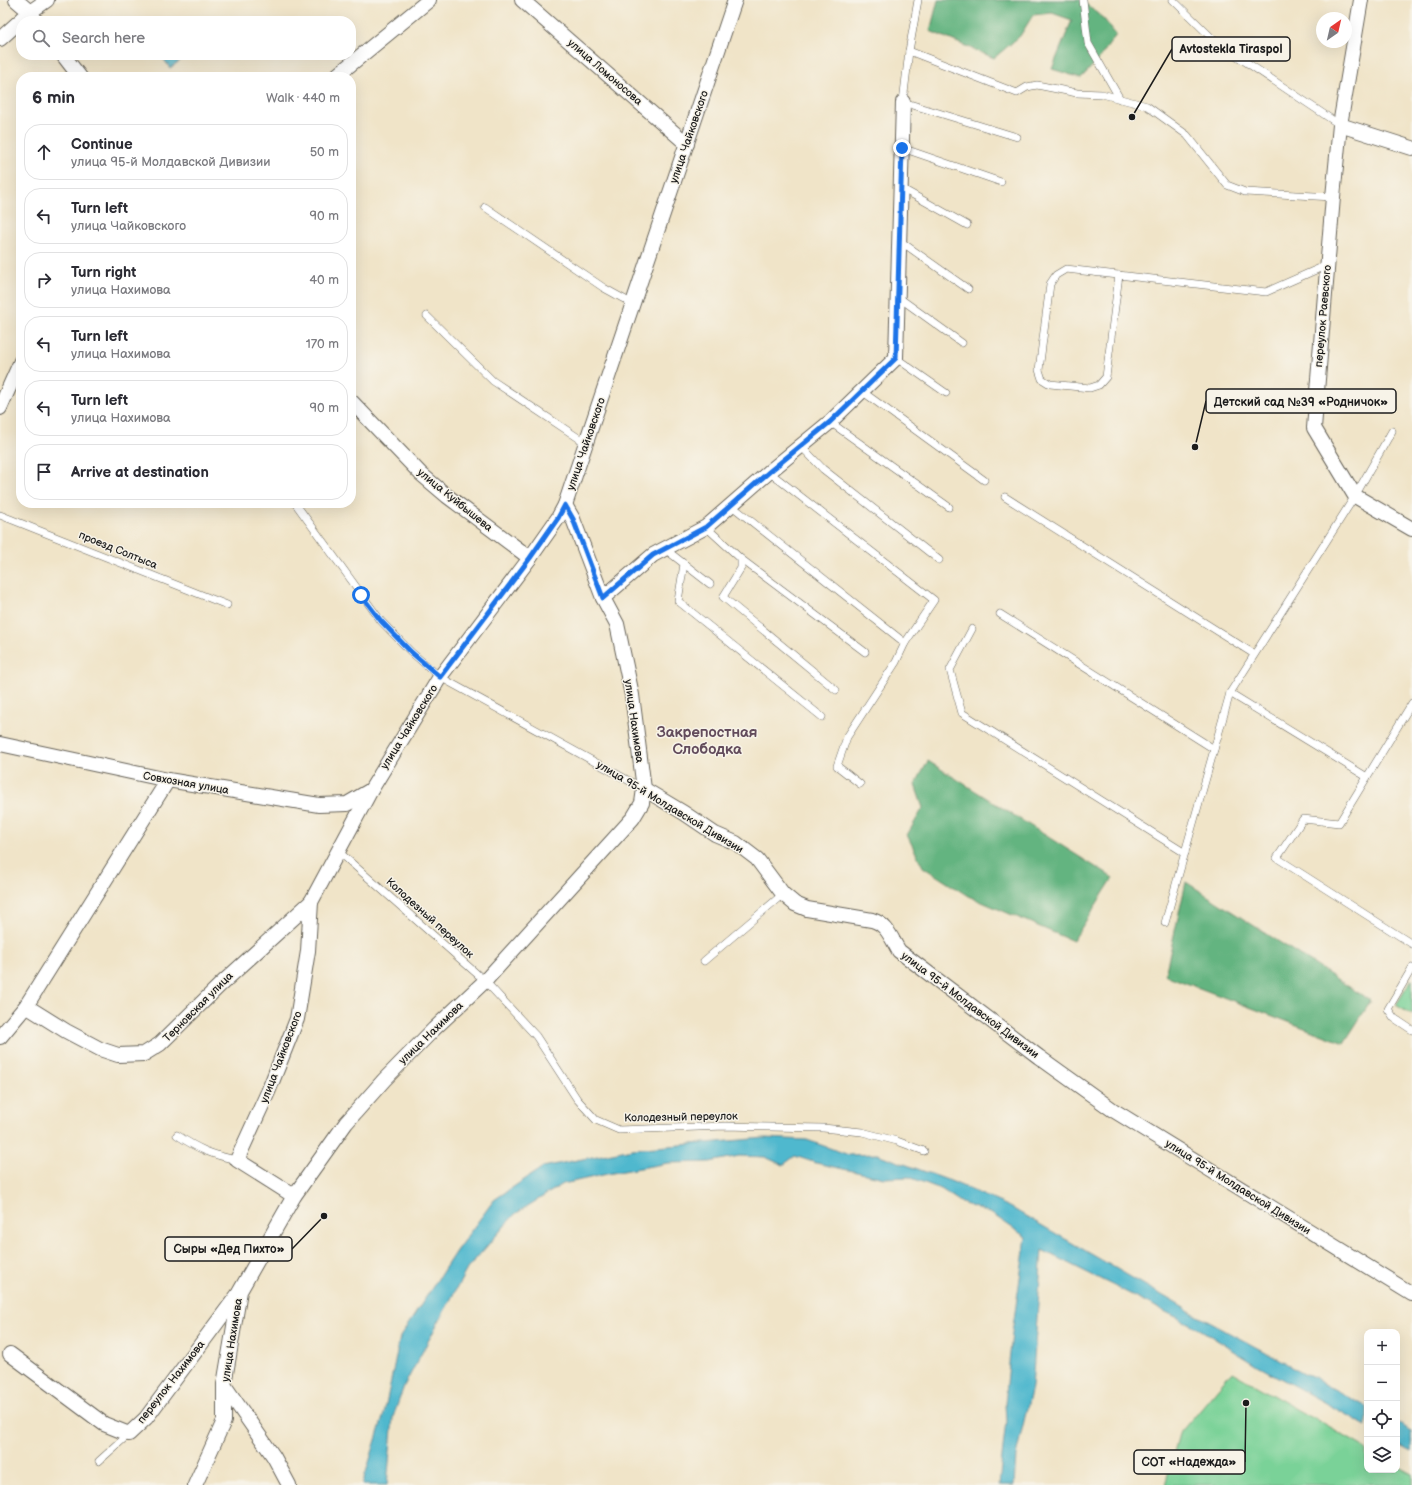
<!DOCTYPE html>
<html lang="en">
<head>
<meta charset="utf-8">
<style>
  body { margin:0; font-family:"Balsamiq Sans",sans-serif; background:#f2f2f3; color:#2b2b33 }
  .controls { position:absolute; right:12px; bottom:12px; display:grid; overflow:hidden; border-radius:8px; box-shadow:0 4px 16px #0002 }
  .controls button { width:36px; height:36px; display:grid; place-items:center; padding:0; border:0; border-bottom:1px solid #e1e1e2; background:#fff; color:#2b2b33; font:20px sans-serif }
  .compass { position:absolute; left:1316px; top:12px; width:36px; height:36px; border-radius:50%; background:#fff; box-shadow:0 4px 16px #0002; rotate:34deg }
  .stop { position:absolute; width:12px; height:12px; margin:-9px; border:3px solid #1a73e8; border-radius:50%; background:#fff }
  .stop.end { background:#1a73e8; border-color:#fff; box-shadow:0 1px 4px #0008 }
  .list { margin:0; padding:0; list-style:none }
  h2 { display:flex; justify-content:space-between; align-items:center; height:52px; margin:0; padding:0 16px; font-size:17px }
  h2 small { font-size:13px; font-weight:400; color:#7c7c81 }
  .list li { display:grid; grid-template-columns:26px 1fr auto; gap:12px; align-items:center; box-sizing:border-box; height:56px; margin:0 8px 8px; padding:0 8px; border:1px solid #e1e1e2; border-radius:16px }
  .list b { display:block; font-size:15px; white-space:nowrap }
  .list p { margin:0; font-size:13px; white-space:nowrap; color:#7c7c81 }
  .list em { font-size:13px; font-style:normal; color:#7c7c81 }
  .icon { flex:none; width:22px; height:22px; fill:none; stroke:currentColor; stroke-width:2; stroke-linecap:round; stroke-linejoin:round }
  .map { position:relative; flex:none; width:1412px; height:1485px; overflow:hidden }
  .search { position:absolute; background:#fff; box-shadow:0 4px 16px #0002; left:16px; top:16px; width:340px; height:44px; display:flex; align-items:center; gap:10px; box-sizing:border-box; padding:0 14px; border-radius:16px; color:#7c7c81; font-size:15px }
  .panel { position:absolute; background:#fff; box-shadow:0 4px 16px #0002; left:16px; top:72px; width:340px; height:436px; border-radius:16px }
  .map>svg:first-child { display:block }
  .green { fill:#7ad298; stroke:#4b775a }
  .forest { fill:#63b480; stroke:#40684e }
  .water { fill:#50b8ce; stroke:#366a75 }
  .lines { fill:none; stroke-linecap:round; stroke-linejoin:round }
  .lane-casing { stroke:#666258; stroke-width:8 }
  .street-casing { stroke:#666258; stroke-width:16 }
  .lane { stroke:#fff; stroke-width:7 }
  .street { stroke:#fff; stroke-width:14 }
  .route { stroke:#1a73e8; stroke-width:5 }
  .labels { text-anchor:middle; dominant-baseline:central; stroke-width:3; stroke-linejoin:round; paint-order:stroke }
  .street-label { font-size:11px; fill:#1c1c1c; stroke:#f7f3e8 }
  .district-label { font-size:15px; font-weight:bold; fill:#634c5c; stroke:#f7f3e8 }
  .leader { fill:none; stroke:#1c1c1c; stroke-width:1.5 }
  .callout-dot { fill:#1c1c1c; stroke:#f7f3e8; stroke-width:1.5 }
  .callout { fill:#f7f3e8; stroke:#1c1c1c; stroke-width:1.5 }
  .callout-label { font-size:12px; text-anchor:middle; font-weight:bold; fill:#1c1c1c }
</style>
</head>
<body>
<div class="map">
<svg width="1412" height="1485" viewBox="0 0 1412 1485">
  <rect width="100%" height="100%" fill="#f7f3e8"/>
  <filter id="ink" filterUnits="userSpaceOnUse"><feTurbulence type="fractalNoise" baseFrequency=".025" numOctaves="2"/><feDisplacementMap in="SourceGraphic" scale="8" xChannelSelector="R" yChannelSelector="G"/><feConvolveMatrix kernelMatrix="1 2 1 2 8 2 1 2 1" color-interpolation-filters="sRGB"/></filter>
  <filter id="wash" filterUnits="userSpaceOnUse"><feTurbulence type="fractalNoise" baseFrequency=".012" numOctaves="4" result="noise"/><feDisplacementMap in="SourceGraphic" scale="16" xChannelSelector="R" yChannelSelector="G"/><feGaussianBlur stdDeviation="0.9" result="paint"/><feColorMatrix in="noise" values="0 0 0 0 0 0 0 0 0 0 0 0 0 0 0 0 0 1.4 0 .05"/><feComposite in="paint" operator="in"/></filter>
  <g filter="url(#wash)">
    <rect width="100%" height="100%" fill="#f0e4c8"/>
    <g class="green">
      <polygon points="1412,979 1412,1015 1396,1005"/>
      <polygon points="1232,1372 1367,1449 1367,1470 1397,1470 1397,1466 1412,1474 1412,1485 1165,1485 1179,1434"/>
    </g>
    <g class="forest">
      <polygon points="938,0 1081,0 1104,19 1116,35 1098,60 1081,78 1052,69 1072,20 1052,13 1033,15 1020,36 994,58 930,31"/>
      <polygon points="928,761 1113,878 1073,941 968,896 923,867 907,835 923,808 915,785"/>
      <polygon points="1186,882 1371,1001 1344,1043 1165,975"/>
    </g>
    <g class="water">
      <polygon points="167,55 188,55 170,68 163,58"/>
      <polygon points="765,1138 807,1140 849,1155 877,1154 953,1182 1010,1207 1198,1316 1367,1407 1367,1426 1258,1366 1198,1328 1042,1250 1032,1387 1016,1455 1014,1485 999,1485 1006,1420 1005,1404 1012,1333 1026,1237 992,1214 962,1203 941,1189 909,1177 884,1178 816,1163 795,1156 783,1165 765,1157 739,1156 710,1162 668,1163 607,1174 563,1184 515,1214 467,1269 404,1386 393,1417 387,1485 362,1485 384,1414 400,1337 456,1251 494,1200 543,1167 632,1149"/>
      <polygon points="1397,1423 1412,1431 1412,1451 1397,1443"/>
    </g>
  </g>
  <g filter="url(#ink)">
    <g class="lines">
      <g class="lane-casing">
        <g id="lane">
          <polyline points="918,0 909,51 903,102 1017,137"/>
          <polyline points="1083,0 1088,43 1120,99"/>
          <polyline points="1173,0 1216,42 1340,125"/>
          <polyline points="909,51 1017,93 1027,87 1037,85 1077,93 1102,94 1147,106 1187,135 1227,185 1245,192 1333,197"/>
          <polyline points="902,148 1001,182"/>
          <polyline points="901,188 967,225"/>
          <polyline points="485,207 604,288 633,304"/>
          <polyline points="900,241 968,289"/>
          <polyline points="1119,275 1106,377 1099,385 1090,388 1050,384 1042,379 1039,370 1050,284 1056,275 1066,269 1266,292 1327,265"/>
          <polyline points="898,297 962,343"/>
          <polyline points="427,316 493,381 586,443"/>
          <polyline points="896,358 946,393"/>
          <polyline points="863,392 984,480"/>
          <polyline points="830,422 949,507"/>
          <polyline points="801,446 823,469 939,560"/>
          <polyline points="769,472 934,600 905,643 896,662 847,737 837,766 860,784"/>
          <polyline points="1005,497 1254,654"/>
          <polyline points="295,503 381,621 411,652 440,677 644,789"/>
          <polyline points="732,506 905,643"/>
          <polyline points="0,515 227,605"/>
          <polyline points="706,527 741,559 741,568 723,597 836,690"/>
          <polyline points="665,549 710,584"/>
          <polyline points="741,559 865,652"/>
          <polyline points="684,564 678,601 822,717"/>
          <polyline points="1000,614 1214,749"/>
          <polyline points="972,629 950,670 962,713 1185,853"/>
          <polyline points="1230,693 1367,777"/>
          <polyline points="1412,703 1339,823 1303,819 1277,858 1412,944"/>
          <polyline points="338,851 485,981 536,1036 577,1099 596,1120 619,1130 725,1126 823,1128 862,1132 897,1141 924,1151"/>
          <polyline points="1165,923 1230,693 1355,496 1392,431"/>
          <polyline points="704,961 783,894"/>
          <polyline points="1412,968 1388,1009 1394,1018 1412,1030"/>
          <path d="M177,1135C198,1149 212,1155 237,1160"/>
          <polyline points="99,1461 129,1434"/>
        </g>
      </g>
      <g class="street-casing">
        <g id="street">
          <polyline points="16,0 30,12 36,21"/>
          <polyline points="522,0 687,144"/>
          <polyline points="1361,0 1340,125 1333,197 1314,428 1355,496 1412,529"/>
          <polyline points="0,39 30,12 47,0"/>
          <polyline points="63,55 80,77"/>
          <polyline points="335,77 429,0"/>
          <polyline points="1340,125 1412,148"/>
          <polyline points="351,401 421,474 447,496 530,558"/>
          <polyline points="0,408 21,361"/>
          <polyline points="603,598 653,555 706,527 769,472 830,422 896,358 903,102"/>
          <polyline points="0,744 168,780 319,805 347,804 371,790"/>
          <path d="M644,789L684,813L715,834L736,843L757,859L783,894L795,904L807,909L872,920C887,924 891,938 899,951L1039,1057L1113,1110L1412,1294"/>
          <polyline points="26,1006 66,1031 100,1049 118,1055 144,1054 160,1044 220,985 311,902"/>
          <polyline points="0,1037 26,1006 168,780"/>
          <polyline points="294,1196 237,1160 268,1092 297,1019 308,951 311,902 371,790 440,677 530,558 558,518 565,505 735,0"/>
          <polyline points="10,1354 104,1424 129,1434 146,1418 239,1293"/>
          <polyline points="224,1385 274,1457 289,1485"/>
          <polyline points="195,1485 224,1421 224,1385 240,1291 294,1196 346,1123 384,1080 434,1029 485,981 633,818 642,803 644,789 632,695 617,624 603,598 573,519 565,505"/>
        </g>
      </g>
      <use href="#lane" class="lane"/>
      <use href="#street" class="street"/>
    </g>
  </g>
  <g class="lines" filter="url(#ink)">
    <polyline class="route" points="361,595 381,621 411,652 440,677 530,558 558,518 565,505 573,519 603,598 653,555 706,527 769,472 830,422 896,358 902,148"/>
  </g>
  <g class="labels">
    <g class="street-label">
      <text transform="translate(605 72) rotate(41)">улица Ломоносова</text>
      <text transform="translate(689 137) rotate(-71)">улица Чайковского</text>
      <text transform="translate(1323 316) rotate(-85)">переулок Раевского</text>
      <text transform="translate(586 444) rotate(-71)">улица Чайковского</text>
      <text transform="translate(455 500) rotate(39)">улица Куйбышева</text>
      <text transform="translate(118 550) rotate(22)">проезд Солтыса</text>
      <text transform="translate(634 721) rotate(82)">улица Нахимова</text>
      <text transform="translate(409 727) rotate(-58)">улица Чайковского</text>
      <text transform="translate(186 783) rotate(10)">Совхозная улица</text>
      <text transform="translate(670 807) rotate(31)">улица 95-й Молдавской Дивизии</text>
      <text transform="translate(430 918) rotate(42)">Колодезный переулок</text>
      <text transform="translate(970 1005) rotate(37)">улица 95-й Молдавской Дивизии</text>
      <text transform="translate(198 1007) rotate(-45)">Терновская улица</text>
      <text transform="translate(431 1033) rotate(-44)">улица Нахимова</text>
      <text transform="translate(281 1057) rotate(-69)">улица Чайковского</text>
      <text transform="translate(681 1117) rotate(-1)">Колодезный переулок</text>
      <text transform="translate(1238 1187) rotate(32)">улица 95-й Молдавской Дивизии</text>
      <text transform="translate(232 1340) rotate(-81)">улица Нахимова</text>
      <text transform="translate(171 1382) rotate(-52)">переулок Нахимова</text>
    </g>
    <g class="district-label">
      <text x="707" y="732">Закрепостная<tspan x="707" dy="17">Слободка</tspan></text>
    </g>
  </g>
  <path class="leader" d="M1132 117L1172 49M1195 447L1206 401M324 1216L292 1249M1246 1403L1245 1462"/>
  <g class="callout-dot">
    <circle cx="1132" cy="117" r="4"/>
    <circle cx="1195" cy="447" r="4"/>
    <circle cx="324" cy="1216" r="4"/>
    <circle cx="1246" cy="1403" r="4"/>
  </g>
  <g class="callout">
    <rect x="1172" y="37" width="118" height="24" rx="4"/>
    <rect x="1206" y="389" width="190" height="24" rx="4"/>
    <rect x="165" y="1237" width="127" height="24" rx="4"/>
    <rect x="1134" y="1450" width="111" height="24" rx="4"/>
  </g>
  <g class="callout-label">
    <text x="1231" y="53">Avtostekla Tiraspol</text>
    <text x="1301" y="406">Детский сад №39 «Родничок»</text>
    <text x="229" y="1253">Сыры «Дед Пихто»</text>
    <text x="1189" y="1466">СОТ «Надежда»</text>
  </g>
</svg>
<div class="controls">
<button>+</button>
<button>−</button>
<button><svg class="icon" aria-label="locate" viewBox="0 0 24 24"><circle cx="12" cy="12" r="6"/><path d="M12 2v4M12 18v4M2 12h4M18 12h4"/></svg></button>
<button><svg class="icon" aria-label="layers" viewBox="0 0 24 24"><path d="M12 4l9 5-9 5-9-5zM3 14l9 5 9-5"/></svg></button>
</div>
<svg class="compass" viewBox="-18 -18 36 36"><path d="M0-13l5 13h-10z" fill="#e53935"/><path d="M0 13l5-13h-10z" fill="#7c7c81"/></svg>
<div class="stop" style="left:361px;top:595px"></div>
<div class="stop end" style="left:902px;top:148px"></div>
<div class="search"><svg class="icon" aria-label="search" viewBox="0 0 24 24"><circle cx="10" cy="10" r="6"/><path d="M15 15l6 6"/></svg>Search here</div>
<section class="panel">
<h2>6 min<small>Walk · 440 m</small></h2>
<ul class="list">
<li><svg class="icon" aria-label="ahead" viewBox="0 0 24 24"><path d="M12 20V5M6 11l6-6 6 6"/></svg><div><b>Continue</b><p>улица 95-й Молдавской Дивизии</p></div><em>50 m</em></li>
<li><svg class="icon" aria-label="left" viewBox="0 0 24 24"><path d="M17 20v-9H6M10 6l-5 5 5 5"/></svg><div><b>Turn left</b><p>улица Чайковского</p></div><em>90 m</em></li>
<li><svg class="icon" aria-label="right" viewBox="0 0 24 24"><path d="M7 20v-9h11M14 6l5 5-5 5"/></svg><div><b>Turn right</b><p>улица Нахимова</p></div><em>40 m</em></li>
<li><svg class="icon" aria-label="left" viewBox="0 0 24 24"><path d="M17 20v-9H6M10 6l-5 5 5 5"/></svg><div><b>Turn left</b><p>улица Нахимова</p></div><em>170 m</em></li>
<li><svg class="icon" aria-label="left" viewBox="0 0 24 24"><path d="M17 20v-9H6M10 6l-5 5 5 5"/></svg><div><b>Turn left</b><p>улица Нахимова</p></div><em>90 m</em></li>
<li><svg class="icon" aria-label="arrive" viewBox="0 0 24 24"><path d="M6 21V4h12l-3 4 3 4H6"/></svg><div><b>Arrive at destination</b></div></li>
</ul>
</section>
</div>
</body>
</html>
